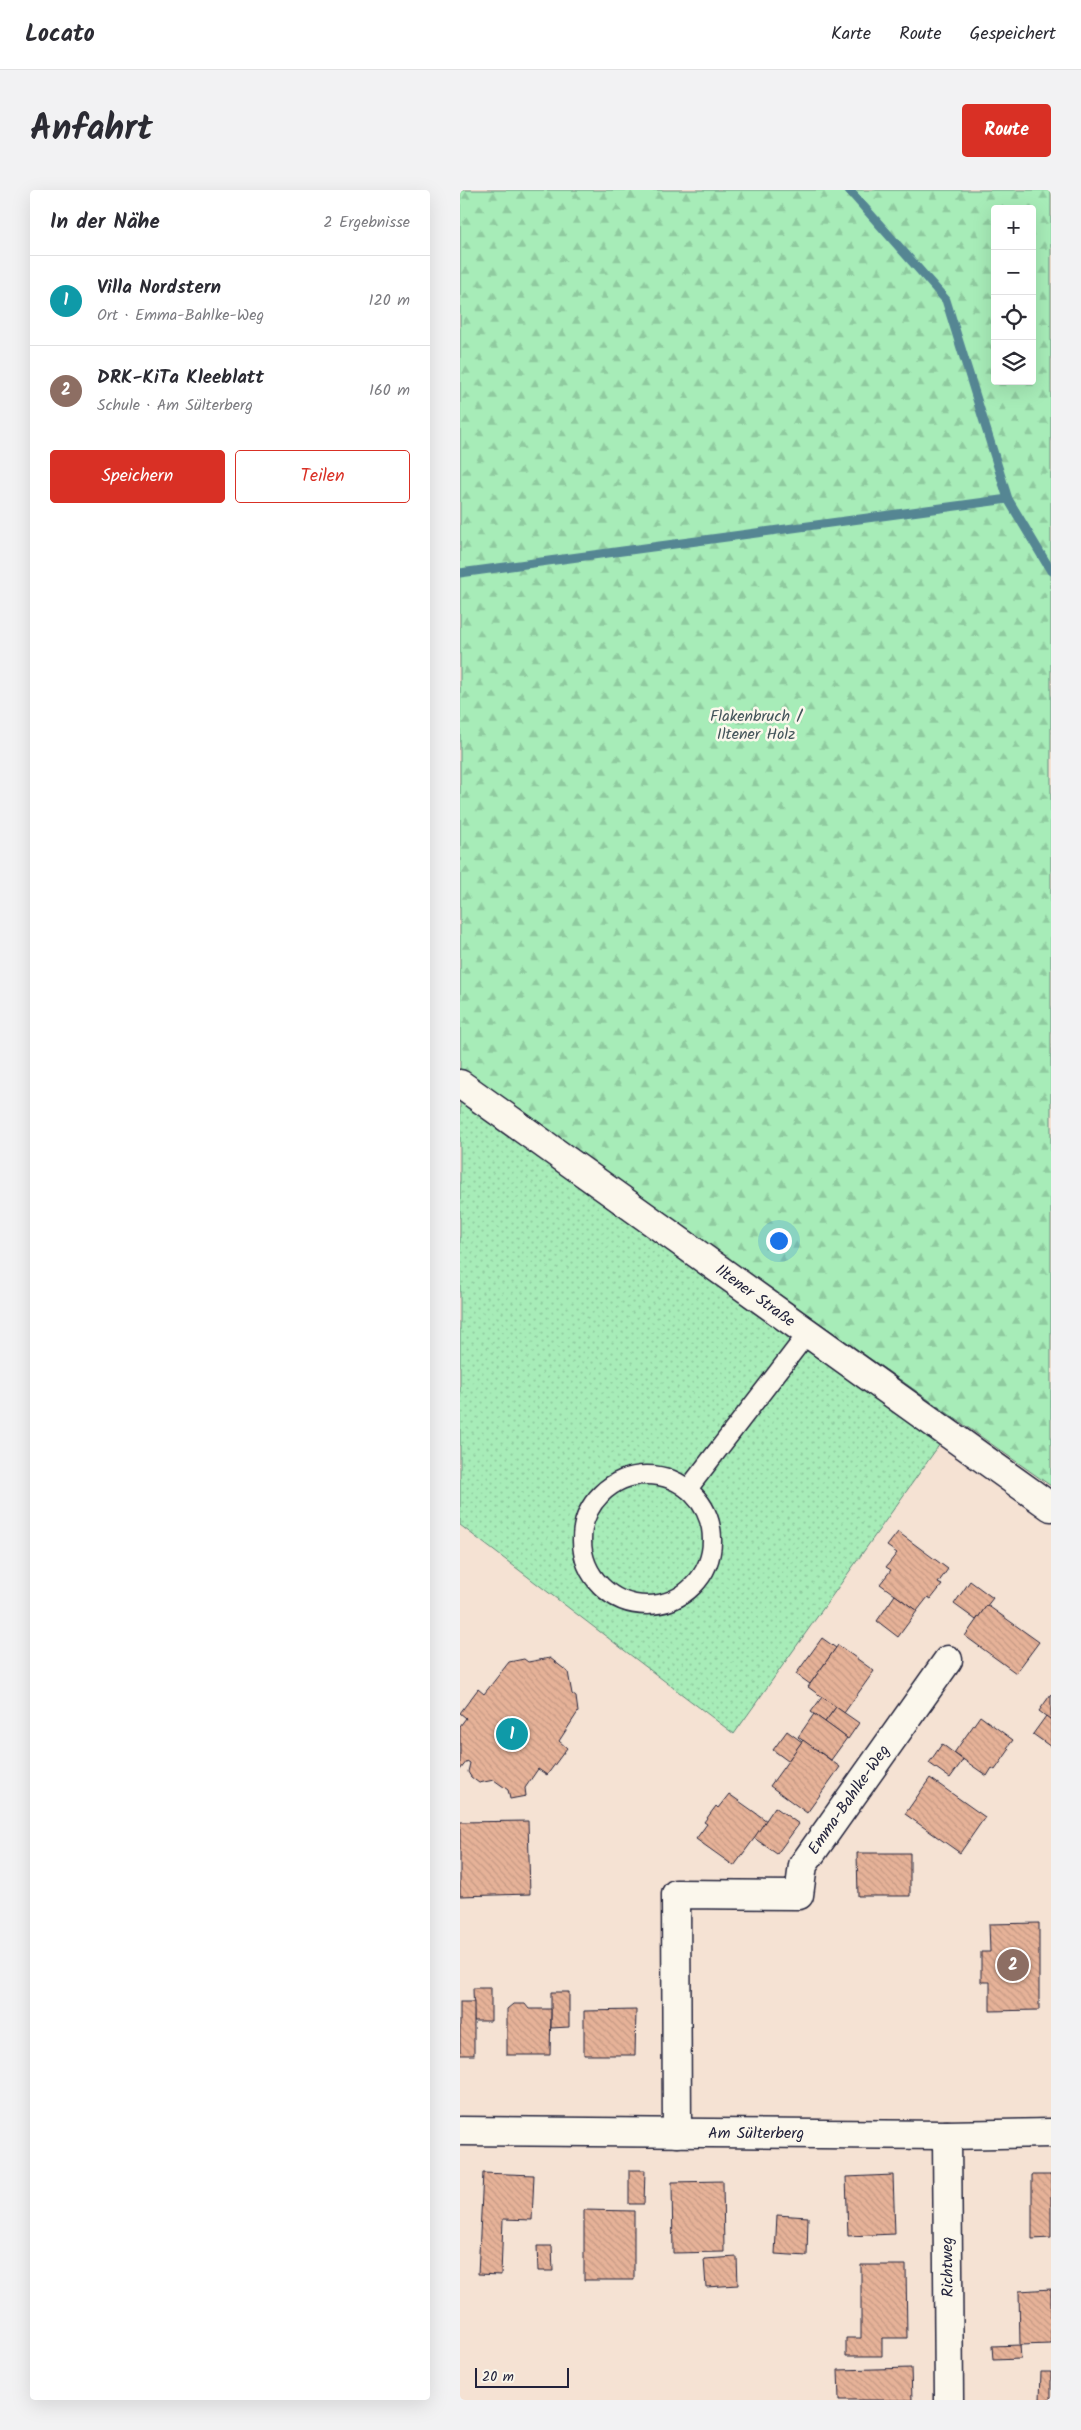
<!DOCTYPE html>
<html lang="de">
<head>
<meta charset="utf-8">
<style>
  body { margin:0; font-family:Kalam,sans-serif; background:#f2f2f3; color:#2b2b33 }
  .controls { position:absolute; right:15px; top:15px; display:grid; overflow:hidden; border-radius:5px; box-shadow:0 5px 20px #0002 }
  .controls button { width:45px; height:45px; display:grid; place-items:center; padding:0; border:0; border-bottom:1px solid #e1e1e2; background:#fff; color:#2b2b33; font:25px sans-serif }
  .scale { position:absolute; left:15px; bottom:12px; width:94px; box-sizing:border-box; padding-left:5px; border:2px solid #22223b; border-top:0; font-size:14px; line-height:18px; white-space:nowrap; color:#22223b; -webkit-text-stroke:4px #fbf7ec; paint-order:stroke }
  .you { position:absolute; left:318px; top:1050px; width:18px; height:18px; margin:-12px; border:4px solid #fff; border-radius:50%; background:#1a73e8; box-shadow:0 0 0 8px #1a73e833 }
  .badge { display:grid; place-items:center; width:32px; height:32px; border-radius:50%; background:#d93025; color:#fff; font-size:16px; font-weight:700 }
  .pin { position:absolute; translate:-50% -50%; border:2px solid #fff; box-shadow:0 1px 5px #0006 }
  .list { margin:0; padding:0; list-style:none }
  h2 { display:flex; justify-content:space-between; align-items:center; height:65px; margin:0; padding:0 20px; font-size:21px }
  h2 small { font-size:16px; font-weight:400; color:#7c7c81 }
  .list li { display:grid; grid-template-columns:32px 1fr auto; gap:15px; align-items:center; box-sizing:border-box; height:90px; padding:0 20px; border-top:1px solid #e1e1e2 }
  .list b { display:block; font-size:19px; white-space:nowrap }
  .list p { margin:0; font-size:16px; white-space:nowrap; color:#7c7c81 }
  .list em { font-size:16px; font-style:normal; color:#7c7c81 }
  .actions { display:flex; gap:10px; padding:15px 20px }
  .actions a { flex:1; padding:11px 0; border:1px solid #d93025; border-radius:5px; text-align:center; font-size:18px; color:#d93025 }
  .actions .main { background:#d93025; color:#fff }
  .icon { flex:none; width:28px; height:28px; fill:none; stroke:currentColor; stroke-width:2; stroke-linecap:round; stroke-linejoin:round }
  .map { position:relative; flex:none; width:591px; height:2210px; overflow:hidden; border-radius:5px }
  header { display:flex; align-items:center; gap:30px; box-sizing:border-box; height:70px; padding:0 25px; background:#fff; border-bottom:1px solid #e1e1e2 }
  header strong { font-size:24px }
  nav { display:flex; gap:28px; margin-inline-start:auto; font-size:18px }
  .intro { display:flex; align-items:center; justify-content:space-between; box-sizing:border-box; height:120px; padding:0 30px }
  h1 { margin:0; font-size:35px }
  .button { padding:12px 22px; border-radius:5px; background:#d93025; color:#fff; font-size:18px; font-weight:700 }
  main { display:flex; gap:30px; padding:0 30px }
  aside { flex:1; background:#fff; border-radius:5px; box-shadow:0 5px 20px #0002 }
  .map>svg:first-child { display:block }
  .forest { fill:url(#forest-firs); stroke:#64877a; fill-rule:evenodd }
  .park { fill:url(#park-dots); stroke:#64877a }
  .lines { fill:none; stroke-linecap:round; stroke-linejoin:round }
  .stream { stroke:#558693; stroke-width:9 }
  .building { fill:url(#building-back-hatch); stroke:#22223b }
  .lane-casing { stroke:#22223b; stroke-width:21 }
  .street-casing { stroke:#22223b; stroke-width:31 }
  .secondary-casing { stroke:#22223b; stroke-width:31 }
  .lane { stroke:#fbf7ec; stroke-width:18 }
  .street { stroke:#fbf7ec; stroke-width:28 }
  .secondary { stroke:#fbf7ec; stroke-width:28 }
  .labels { text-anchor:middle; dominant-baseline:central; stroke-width:5; stroke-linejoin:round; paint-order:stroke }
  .park-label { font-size:16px; fill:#43545a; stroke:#fbf7ec }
  .street-label { font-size:16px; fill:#22223b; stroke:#fbf7ec }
</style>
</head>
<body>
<header>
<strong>Locato</strong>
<nav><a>Karte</a><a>Route</a><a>Gespeichert</a></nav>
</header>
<div class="intro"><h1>Anfahrt</h1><a class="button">Route</a></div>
<main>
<aside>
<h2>In der Nähe<small>2 Ergebnisse</small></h2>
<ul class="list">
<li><span class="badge" style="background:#0f9aa8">1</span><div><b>Villa Nordstern</b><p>Ort · Emma-Bahlke-Weg</p></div><em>120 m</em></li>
<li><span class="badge" style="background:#8d6e63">2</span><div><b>DRK-KiTa Kleeblatt</b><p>Schule · Am Sülterberg</p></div><em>160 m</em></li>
</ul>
<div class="actions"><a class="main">Speichern</a><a>Teilen</a></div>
</aside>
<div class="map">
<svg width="591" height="2210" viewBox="0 0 591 2210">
  <defs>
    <pattern id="forest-firs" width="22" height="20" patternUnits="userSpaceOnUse" patternTransform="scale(1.25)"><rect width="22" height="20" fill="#a7ecb8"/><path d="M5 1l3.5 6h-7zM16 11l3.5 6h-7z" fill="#8fca9f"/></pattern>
    <pattern id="park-dots" width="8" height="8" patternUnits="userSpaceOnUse" patternTransform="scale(1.25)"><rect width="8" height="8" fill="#a7ecb8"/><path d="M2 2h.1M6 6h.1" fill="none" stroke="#8fca9f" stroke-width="1.8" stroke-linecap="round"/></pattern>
    <pattern id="building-back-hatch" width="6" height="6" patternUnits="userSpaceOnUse" patternTransform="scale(1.25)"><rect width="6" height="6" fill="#e6b298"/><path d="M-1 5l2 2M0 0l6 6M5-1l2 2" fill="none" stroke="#c59984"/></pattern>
  </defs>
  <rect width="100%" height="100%" fill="#f5e2d3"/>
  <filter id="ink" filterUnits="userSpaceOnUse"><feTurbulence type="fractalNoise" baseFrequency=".02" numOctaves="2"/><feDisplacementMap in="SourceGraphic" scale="10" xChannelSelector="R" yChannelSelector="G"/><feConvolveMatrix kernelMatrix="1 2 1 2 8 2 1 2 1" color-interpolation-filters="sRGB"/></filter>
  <g filter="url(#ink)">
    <path class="forest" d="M0,0H591V1296L0,880ZM535,19H572V191H535Z"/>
    <polygon class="park" points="0,880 497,1230 274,1544 0,1335"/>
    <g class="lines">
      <g class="stream">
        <polyline points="389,0 486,110 548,309 591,381"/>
        <polyline points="0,383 548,309"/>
      </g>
    </g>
    <g class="building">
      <polygon points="438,1342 488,1379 478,1393 482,1395 471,1409 468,1407 457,1421 420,1394 431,1380 426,1377 437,1363 427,1356"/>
      <polygon points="510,1391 533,1408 516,1430 494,1414"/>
      <polygon points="435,1405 457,1421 438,1447 417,1431"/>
      <polygon points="527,1415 579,1452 556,1483 505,1446"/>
      <polygon points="362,1448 376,1458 350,1494 336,1484"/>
      <polygon points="378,1455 414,1481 384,1523 348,1497"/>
      <polygon points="90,1468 108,1482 112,1504 116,1507 118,1522 99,1551 107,1558 87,1585 78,1579 65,1598 66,1606 50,1609 48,1600 34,1590 19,1593 11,1587 8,1582 10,1573 7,1571 0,1580 0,1536 6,1528 0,1523 18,1499 24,1504 49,1472 64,1469 68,1472"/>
      <polygon points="591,1504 591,1530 579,1521"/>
      <polygon points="362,1507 376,1517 365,1532 351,1522"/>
      <polygon points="376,1517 399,1533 388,1549 365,1532"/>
      <polygon points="354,1524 387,1548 371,1570 338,1547"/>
      <polygon points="520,1526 553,1550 547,1558 549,1560 535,1580 532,1578 527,1586 494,1563"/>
      <polygon points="586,1526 591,1530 591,1557 573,1544"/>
      <polygon points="327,1541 342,1552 328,1571 313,1560"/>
      <polygon points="343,1550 380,1577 347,1623 310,1596"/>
      <polygon points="482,1554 503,1570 490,1588 469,1573"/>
      <polygon points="470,1588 525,1627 500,1663 445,1624"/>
      <polygon points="269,1604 307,1631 274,1676 236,1649 247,1634 244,1632 256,1616 258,1618"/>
      <polygon points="315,1617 339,1634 317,1664 294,1648"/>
      <polygon points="68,1631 70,1704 0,1706 0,1632"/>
      <polygon points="397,1663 450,1663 450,1706 398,1706"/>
      <polygon points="579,1733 579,1820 530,1821 530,1792 521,1792 521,1762 530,1762 529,1734"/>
      <polygon points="13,1798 31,1798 31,1831 14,1831"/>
      <polygon points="91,1802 109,1802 109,1837 91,1838"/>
      <rect x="0" y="1812" width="14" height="53"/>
      <polygon points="53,1814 65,1814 69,1819 91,1819 90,1865 47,1865 47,1819"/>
      <polygon points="176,1820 175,1865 124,1865 124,1821"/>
      <polygon points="169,1980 185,1980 184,2014 169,2014"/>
      <polygon points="23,1983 74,1985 72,2030 43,2029 41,2085 18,2084"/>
      <polygon points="433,1985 435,2044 388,2046 386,1987"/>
      <polygon points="572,1985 591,1985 591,2048 572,2049"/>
      <polygon points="263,1991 264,2062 213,2063 212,1992"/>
      <polygon points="124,2020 174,2021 174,2090 124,2090"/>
      <polygon points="317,2025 348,2027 347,2066 315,2064"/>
      <polygon points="77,2056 92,2056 93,2081 78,2081"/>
      <polygon points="277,2067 278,2095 246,2097 244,2069"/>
      <polygon points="401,2075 446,2075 447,2148 422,2148 422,2166 386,2166 386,2148 401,2148"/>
      <polygon points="591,2099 591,2154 560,2155 559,2101"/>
      <polygon points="560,2155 561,2169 533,2170 532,2156"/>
      <polygon points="451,2178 452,2210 379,2210 378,2180"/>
      <polygon points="581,2182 591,2182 591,2210 580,2210"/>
    </g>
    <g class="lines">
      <g class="lane-casing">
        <g id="lane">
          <circle cx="187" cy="1350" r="65"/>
          <polyline points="228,1299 347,1144"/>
        </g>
      </g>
      <g class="street-casing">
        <g id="street">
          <polyline points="0,1941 487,1945 591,1943"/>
          <polyline points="217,1943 216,1704 339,1705 343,1675 488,1470"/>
          <polyline points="487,1945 489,2210"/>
        </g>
      </g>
      <g class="secondary-casing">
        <polyline id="secondary" points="0,894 591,1317"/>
      </g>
      <use href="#lane" class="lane"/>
      <use href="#street" class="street"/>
      <use href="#secondary" class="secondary"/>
    </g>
  </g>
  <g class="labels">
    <g class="park-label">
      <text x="296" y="526">Flakenbruch /<tspan x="296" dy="18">Iltener Holz</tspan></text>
    </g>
    <g class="street-label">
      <text transform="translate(295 1106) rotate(36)">Iltener Straße</text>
      <text transform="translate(389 1610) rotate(-55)">Emma-Bahlke-Weg</text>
      <text x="296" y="1943">Am Sülterberg</text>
      <text transform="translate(488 2077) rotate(-91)">Richtweg</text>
    </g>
  </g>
</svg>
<div class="controls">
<button>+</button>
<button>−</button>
<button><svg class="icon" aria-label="locate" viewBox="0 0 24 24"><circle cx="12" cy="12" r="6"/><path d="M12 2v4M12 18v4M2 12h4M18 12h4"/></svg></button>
<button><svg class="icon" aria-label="layers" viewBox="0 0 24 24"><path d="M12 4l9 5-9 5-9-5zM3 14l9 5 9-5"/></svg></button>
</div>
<div class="scale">20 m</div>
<div class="you"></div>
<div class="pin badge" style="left:52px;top:1544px;background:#0f9aa8">1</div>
<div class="pin badge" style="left:553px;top:1775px;background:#8d6e63">2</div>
</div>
</main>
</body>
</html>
